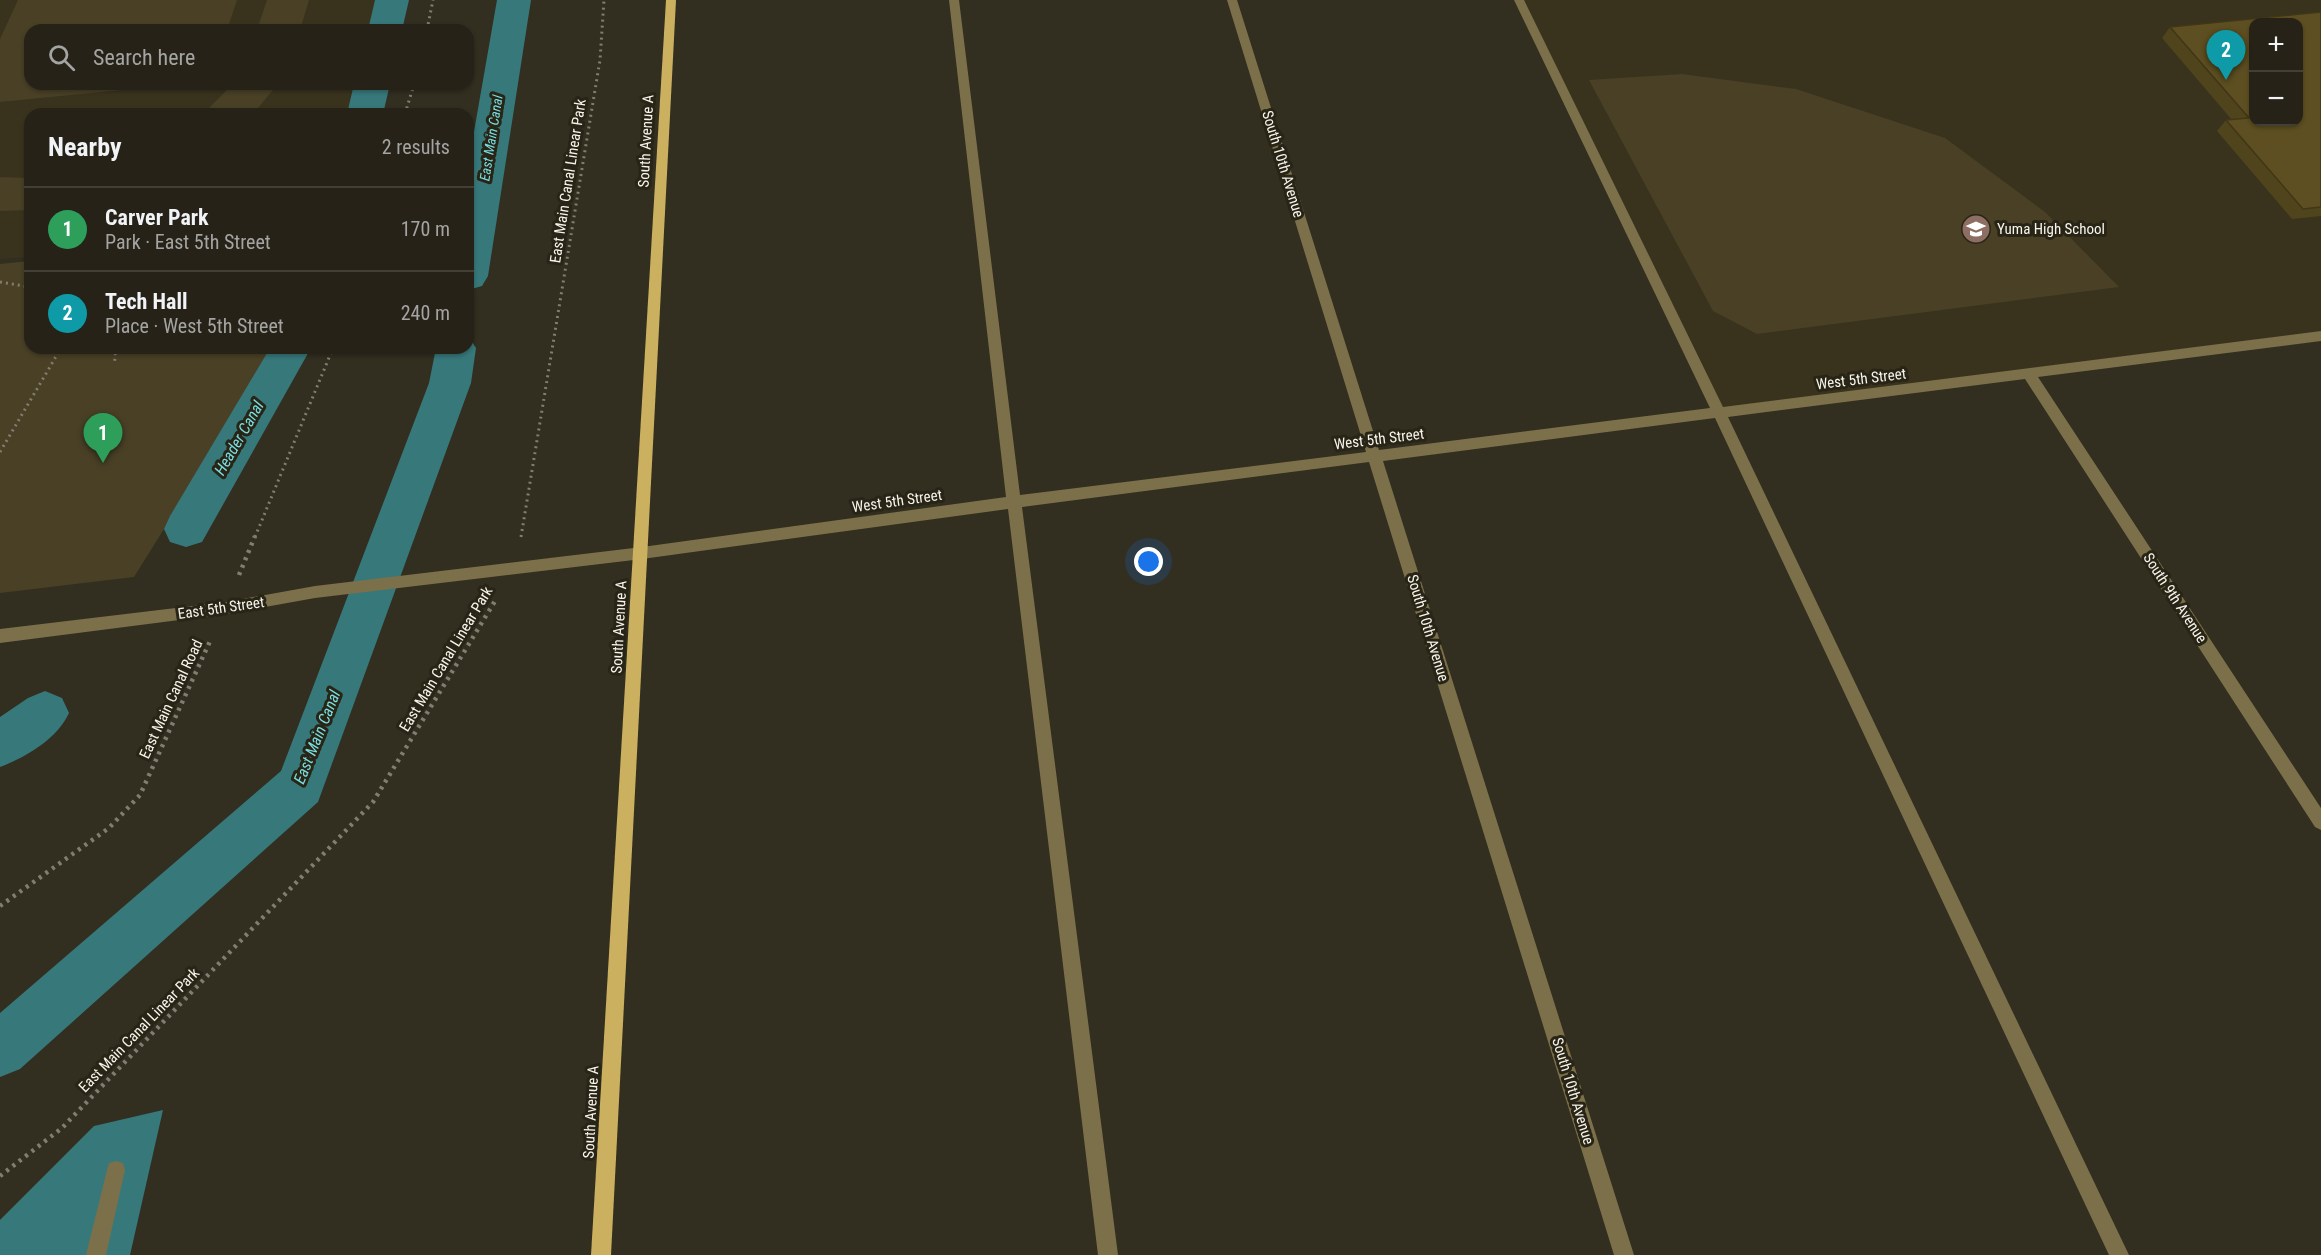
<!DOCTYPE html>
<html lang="en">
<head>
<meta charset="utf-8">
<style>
  body { margin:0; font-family:"Roboto Condensed",sans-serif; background:#322f25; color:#f1f3f6 }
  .controls { position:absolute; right:18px; top:18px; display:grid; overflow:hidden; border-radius:12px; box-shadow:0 2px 4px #0004 }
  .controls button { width:54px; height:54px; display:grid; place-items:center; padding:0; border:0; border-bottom:2px solid #423f37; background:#262218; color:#f1f3f6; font:30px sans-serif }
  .you { position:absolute; left:1149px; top:562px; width:21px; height:21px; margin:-15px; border:4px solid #fff; border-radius:50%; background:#1a73e8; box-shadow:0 0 0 9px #1a73e833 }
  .badge { display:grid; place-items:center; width:39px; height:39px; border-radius:50%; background:#db2777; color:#fff; font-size:20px; font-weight:700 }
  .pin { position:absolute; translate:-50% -50px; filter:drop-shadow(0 2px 3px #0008) }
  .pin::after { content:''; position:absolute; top:32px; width:21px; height:18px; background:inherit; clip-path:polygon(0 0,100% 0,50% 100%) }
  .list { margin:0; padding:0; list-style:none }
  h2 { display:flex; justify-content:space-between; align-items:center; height:78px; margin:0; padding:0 24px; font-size:26px }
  h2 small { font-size:20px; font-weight:400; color:#a4a4a2 }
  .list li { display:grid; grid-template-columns:39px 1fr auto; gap:18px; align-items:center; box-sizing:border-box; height:84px; padding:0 24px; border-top:2px solid #423f37 }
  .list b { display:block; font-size:22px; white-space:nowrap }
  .list p { margin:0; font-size:20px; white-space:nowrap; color:#a4a4a2 }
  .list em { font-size:20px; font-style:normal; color:#a4a4a2 }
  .icon { flex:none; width:33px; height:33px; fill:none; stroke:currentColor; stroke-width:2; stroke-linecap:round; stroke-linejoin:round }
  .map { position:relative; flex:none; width:2321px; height:1255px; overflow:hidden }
  .search { position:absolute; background:#262218; box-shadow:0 2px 4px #0004; left:24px; top:24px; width:450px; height:66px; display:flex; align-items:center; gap:15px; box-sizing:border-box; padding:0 21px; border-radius:18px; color:#a4a4a2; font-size:22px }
  .panel { position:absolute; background:#262218; box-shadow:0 2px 4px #0004; left:24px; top:108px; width:450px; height:246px; border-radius:18px }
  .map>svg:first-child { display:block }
  .built { fill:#39331e; fill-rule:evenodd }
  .green { fill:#494026 }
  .water { fill:#37787a }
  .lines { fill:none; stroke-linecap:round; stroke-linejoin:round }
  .canal { fill:#37787a; fill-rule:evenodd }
  .path-far1 { stroke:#817d71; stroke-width:3; stroke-dasharray:2 4; stroke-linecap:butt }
  .path { stroke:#817d71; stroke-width:4.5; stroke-dasharray:3 5; stroke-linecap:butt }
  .minor { fill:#7c704a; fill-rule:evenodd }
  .major { fill:#cbb15f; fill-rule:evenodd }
  .wall { fill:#50441c }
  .building { fill:#5d4f21; stroke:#413717; stroke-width:1.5; fill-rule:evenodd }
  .labels { text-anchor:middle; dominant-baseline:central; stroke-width:6; stroke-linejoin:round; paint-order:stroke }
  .far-water-label { font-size:14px; font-style:italic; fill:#78dfe2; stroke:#282416 }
  .street-label { font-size:15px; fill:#f7f4eb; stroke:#282416 }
  .poi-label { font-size:15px; fill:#f7f4eb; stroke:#282416; text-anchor:start }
  .water-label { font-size:16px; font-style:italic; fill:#78dfe2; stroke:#282416 }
</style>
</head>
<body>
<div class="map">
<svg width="2321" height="1255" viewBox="0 0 2321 1255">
  <rect width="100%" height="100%" fill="#322e20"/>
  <g class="built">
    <polygon points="0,0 377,0 370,30 30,30 30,84 357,84 350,114 30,114 30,257 0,259"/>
    <path d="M1519,0H2321V337L1720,414ZM2254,22H2298V122H2254Z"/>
  </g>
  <g class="green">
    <polygon points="18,0 237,0 227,30 30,30 30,84 182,84 0,102 0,39"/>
    <polygon points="267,0 309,0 300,30 257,30"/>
    <polygon points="1682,74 1796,89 1945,138 2045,212 2119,287 1757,334 1713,311 1589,80"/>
    <polygon points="233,84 278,84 253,114 203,114"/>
    <polygon points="0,177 30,178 30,210 0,211"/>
    <polygon points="30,261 30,348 277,348 134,577 0,593 0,264"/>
  </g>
  <polygon class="water" points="163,1110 130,1255 0,1255 0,1220 94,1126"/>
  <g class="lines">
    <g class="canal">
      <polygon points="375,0 409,0 402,30 368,30"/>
      <polygon points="497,0 531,0 488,276 482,286 468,290 468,166"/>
      <polygon points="354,84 390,84 383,114 347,114"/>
      <polygon points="468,336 476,348 471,383 318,802 20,1069 0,1077 0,1013 281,771 429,383 436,348 468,348"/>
      <polygon points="270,348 311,348 202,542 186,547 170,542 164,529 170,516"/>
      <path d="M45,691L62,698L69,713C57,739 26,757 0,767V717L28,698Z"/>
    </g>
    <g class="path-far1">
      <polyline points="427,30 433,0"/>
      <polyline points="405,114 414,84"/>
      <polyline points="0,282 30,287"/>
      <polyline points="112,348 116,355 114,363"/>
      <polyline points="0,452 61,348"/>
      <polyline points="255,537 333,348"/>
      <polyline points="521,537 600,60 604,0"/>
    </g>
    <g class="path">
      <polyline points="239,575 255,536"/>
      <polyline points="0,906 109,828 140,795 211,639"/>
      <polyline points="0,1176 62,1128 373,802 495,601"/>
    </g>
    <g class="minor">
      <polygon points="949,0 959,0 1020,495 1366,452 1227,0 1237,0 1379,450 1710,408 1514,0 1524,0 1723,407 2321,331 2321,341 2038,377 2321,808 2321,830 2315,827 2025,379 1728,417 2129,1255 2109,1255 1715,418 1383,461 1634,1255 1614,1255 1369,462 1022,507 1118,1255 1098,1255 1008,509 642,559 315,598 226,614 0,643 0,629 226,602 315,586 642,547 1006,497"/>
      <polygon points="116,1161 123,1163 125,1170 106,1255 86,1255 107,1170 109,1163"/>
    </g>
    <polygon class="major" points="666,0 676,0 611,1255 591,1255"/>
  </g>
  <polygon class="wall" points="2321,12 2321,216 2292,219 2217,131 2226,120 2232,120 2162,38 2170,27"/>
  <path class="building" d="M2321,12V207L2303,209L2226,120L2249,118L2170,27ZM2253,22H2298V122H2253Z"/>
  <defs>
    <g id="school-disc" transform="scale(1.5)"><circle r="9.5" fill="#8d6e63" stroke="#282416"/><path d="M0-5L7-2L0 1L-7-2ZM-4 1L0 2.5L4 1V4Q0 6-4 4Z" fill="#fff"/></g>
  </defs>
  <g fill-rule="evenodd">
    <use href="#school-disc" x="1976" y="229"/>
  </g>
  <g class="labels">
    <g class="far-water-label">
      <text transform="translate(491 138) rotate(-81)">East Main Canal</text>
    </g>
    <g class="street-label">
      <text transform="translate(646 141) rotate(-87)">South Avenue A</text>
      <text transform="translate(1283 164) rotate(73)">South 10th Avenue</text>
      <text transform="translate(568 181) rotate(-81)">East Main Canal Linear Park</text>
      <text transform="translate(1861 379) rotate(-7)">West 5th Street</text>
      <text transform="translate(1379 439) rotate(-7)">West 5th Street</text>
      <text transform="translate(897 501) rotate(-8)">West 5th Street</text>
      <text transform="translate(2175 598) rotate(57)">South 9th Avenue</text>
      <text transform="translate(221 608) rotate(-8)">East 5th Street</text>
      <text transform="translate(619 627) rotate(-87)">South Avenue A</text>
      <text transform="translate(1428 628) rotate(73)">South 10th Avenue</text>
      <text transform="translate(446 659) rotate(-59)">East Main Canal Linear Park</text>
      <text transform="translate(171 699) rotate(-65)">East Main Canal Road</text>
      <text transform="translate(139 1030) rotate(-46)">East Main Canal Linear Park</text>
      <text transform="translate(1573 1091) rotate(73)">South 10th Avenue</text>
      <text transform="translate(591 1112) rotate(-87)">South Avenue A</text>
    </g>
    <g class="poi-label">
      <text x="1997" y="229">Yuma High School</text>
    </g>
    <g class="water-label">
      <text transform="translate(239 438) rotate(-60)">Header Canal</text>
      <text transform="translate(317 737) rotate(-68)">East Main Canal</text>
    </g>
  </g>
</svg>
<div class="controls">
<button>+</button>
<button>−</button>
</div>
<div class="you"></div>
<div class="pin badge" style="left:103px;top:463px;background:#2e9e5b">1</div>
<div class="pin badge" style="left:2226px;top:80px;background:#0f9aa8">2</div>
<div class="search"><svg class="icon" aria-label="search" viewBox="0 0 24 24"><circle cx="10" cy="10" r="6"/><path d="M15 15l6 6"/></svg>Search here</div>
<section class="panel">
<h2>Nearby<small>2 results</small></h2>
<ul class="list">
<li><span class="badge" style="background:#2e9e5b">1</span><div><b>Carver Park</b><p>Park · East 5th Street</p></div><em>170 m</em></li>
<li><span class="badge" style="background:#0f9aa8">2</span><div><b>Tech Hall</b><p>Place · West 5th Street</p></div><em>240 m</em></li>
</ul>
</section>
</div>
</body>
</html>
